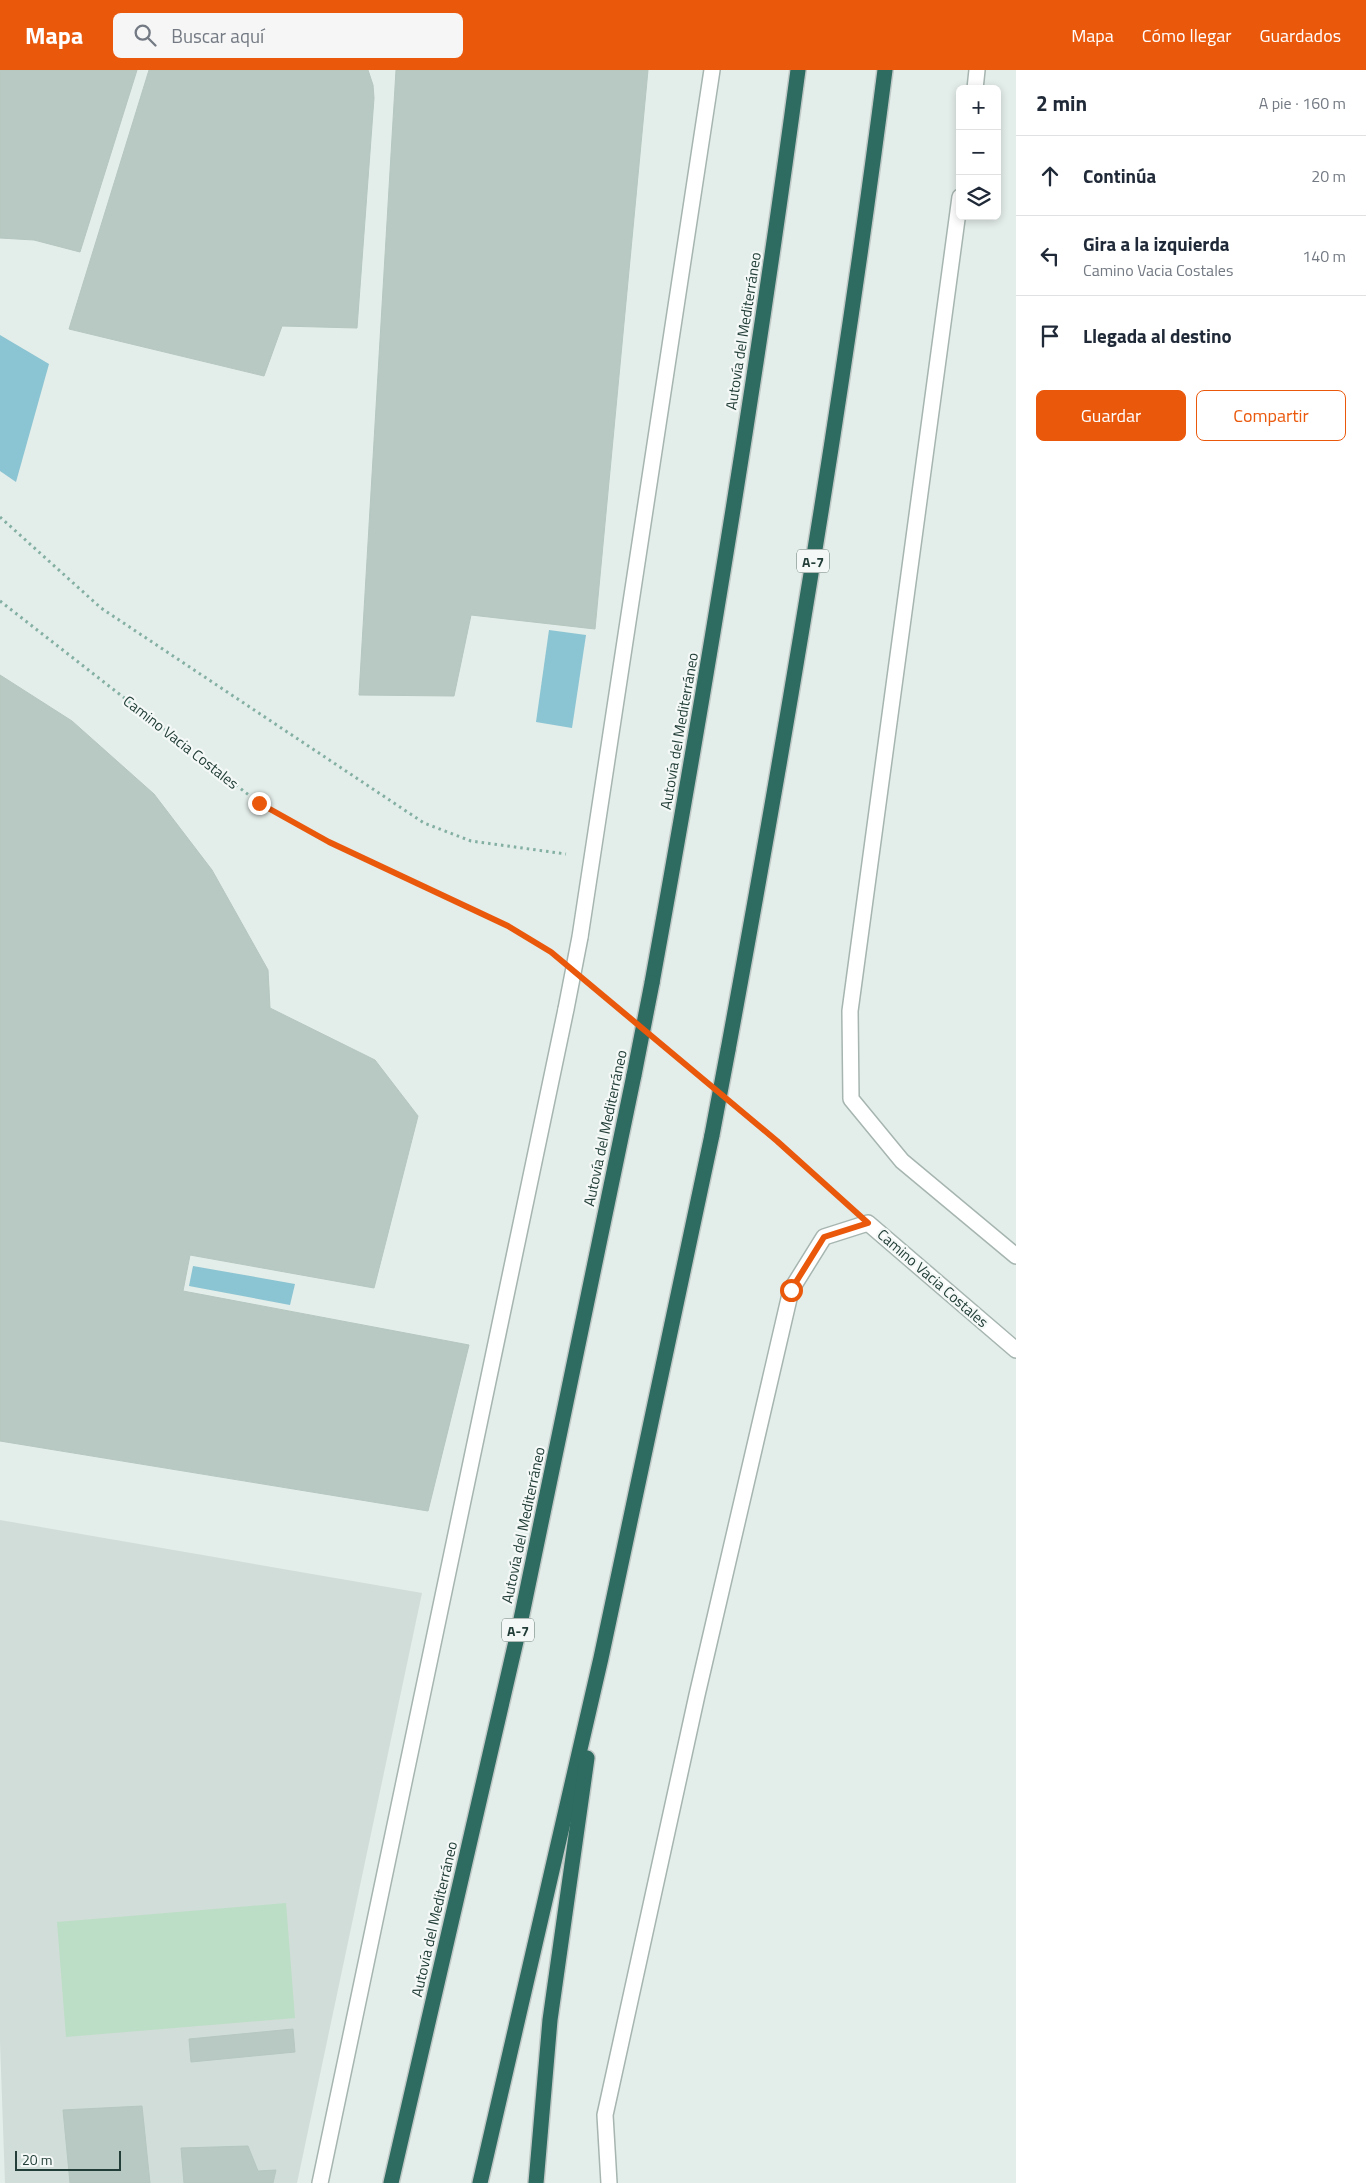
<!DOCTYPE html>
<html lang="es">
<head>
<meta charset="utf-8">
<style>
  body { margin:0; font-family:"Titillium Web",sans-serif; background:#f6f6f7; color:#1f2937 }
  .controls { position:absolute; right:15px; top:15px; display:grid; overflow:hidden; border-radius:8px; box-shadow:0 2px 8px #0003 }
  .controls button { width:45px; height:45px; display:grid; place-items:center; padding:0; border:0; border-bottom:1px solid #e0e1e3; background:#fff; color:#1f2937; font:25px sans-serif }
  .scale { position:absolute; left:15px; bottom:12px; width:106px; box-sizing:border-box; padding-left:5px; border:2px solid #233e38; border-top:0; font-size:14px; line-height:18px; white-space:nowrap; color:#233e38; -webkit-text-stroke:4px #f4f9f7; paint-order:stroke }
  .stop { position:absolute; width:15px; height:15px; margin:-11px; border:4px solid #ea580c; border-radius:50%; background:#fff }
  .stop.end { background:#ea580c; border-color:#fff; box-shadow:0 1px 5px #0008 }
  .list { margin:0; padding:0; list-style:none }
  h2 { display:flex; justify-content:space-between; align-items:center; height:65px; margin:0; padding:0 20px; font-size:21px }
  h2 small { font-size:16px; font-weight:400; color:#747a83 }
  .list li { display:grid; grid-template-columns:32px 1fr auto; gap:15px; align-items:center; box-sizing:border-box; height:80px; padding:0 20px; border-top:1px solid #e0e1e3 }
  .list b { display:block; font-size:19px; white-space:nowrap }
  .list p { margin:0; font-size:16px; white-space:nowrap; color:#747a83 }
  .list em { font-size:16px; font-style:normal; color:#747a83 }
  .actions { display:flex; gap:10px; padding:15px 20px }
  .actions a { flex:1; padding:11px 0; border:1px solid #ea580c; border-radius:8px; text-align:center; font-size:18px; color:#ea580c }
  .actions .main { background:#ea580c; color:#fff }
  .icon { flex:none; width:28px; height:28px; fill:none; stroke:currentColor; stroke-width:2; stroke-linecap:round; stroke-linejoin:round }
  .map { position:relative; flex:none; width:1016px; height:2113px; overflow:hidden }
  header { display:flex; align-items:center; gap:30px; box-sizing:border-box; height:70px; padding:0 25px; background:#ea580c; color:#fff }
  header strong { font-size:24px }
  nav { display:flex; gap:28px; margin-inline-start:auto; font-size:18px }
  .search { width:350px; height:45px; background:#f6f6f7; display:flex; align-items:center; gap:12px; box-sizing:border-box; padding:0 18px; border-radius:8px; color:#747a83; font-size:19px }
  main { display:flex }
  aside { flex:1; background:#fff }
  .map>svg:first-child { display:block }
  .built { fill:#d1ddd8 }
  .green { fill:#bcdec6 }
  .water { fill:#8bc4d2 }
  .building { fill:#b8c8c2; stroke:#b5c7c0 }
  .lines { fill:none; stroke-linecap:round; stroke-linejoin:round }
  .minor-casing { stroke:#a6b5b0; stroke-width:18 }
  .highway-casing { stroke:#c1c9c7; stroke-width:18 }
  .path { stroke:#84b0a4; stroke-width:3; stroke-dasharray:2.5 4; stroke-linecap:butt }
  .minor { stroke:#fff; stroke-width:15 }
  .highway { stroke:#2e6b60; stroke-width:15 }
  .minor-bridge-casing { stroke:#a6b5b0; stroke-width:18; stroke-linecap:butt }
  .highway-bridge-casing { stroke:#c1c9c7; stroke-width:18; stroke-linecap:butt }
  .minor-bridge { stroke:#fff; stroke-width:15 }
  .highway-bridge { stroke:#2e6b60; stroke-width:15 }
  .route { stroke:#ea580c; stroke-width:6 }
  .labels { text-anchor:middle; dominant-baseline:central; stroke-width:4.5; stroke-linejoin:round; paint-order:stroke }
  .shield { fill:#f4f9f7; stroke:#627671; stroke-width:1 }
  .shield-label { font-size:14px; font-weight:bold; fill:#233e38 }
  .street-label { font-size:15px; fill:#233e38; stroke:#f4f9f7 }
</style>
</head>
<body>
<header>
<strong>Mapa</strong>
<div class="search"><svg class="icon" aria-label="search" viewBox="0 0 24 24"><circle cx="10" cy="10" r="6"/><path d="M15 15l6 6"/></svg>Buscar aquí</div>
<nav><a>Mapa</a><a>Cómo llegar</a><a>Guardados</a></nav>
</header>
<main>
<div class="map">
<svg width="1016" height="2113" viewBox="0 0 1016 2113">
  <rect width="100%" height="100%" fill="#e3ede9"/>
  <polygon class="built" points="0,1450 422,1523 297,2113 5,2113 0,1972"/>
  <polygon class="green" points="286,1833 295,1948 66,1967 57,1852"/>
  <g class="water">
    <polygon points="0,265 49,294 16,412 0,401"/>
    <polygon points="549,560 586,565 572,658 536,652"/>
    <polygon points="193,1196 295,1214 290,1235 189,1216"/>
  </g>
  <g class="building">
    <polygon points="0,0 137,0 80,182 34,170 0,168"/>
    <polygon points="149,0 368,0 373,15 374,28 357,258 282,256 264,306 69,259"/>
    <polygon points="396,0 648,0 595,559 471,545 454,626 359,625"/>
    <polygon points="0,605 72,651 154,724 212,800 268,900 270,938 375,990 418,1046 374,1218 190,1185 183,1221 469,1275 428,1441 0,1371"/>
    <polygon points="293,1959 295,1982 191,1992 189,1969"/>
    <polygon points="142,2036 150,2113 70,2113 63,2040"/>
    <polygon points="248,2076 258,2101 276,2100 273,2113 184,2113 181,2078"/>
  </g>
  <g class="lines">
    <g class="minor-casing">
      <g id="minor">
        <polyline points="975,19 977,0"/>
        <polyline points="960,127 850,941 851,1029 902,1091 1016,1186"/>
        <polyline points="580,867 712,0"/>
        <polyline points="320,2113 566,939"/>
        <polyline points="609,2113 605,2045 697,1625 791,1220 824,1167 868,1153 1016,1280"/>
      </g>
    </g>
    <g class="highway-casing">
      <g id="highway">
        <path d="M652,913C707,610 757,305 798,0"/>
        <path d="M728,980C788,655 843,328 885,0"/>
        <polyline points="391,2113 520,1554 634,1005"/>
        <polyline points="480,2113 601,1588 712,1065"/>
        <polyline points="536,2113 550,1950 587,1688"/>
      </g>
    </g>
    <g class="path">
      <polyline points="0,447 101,538 424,753 471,771 566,784"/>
      <polyline points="0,531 259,733 329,772 509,856 550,882"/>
      <polyline points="595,919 619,939"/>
      <polyline points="666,979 696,1003"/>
      <polyline points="743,1043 846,1132"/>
    </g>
    <use href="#minor" class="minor"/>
    <use href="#highway" class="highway"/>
    <g class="minor-bridge-casing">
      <polyline id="minor-bridge" points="566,939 580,867"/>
    </g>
    <g class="highway-bridge-casing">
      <g id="highway-bridge">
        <polyline points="634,1005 652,913"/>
        <polyline points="712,1065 728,980"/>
      </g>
    </g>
    <use href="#minor-bridge" class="minor-bridge"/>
    <use href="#highway-bridge" class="highway-bridge"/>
  </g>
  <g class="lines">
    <polyline class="route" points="259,733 329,772 508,856 551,882 777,1071 868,1153 824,1167 791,1220"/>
  </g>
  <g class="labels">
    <g class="shield">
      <rect x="797" y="479.5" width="32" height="23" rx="4"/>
      <rect x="502" y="1548.5" width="32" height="23" rx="4"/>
    </g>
    <g class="shield-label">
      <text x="813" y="491">A-7</text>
      <text x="518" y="1560">A-7</text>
    </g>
    <g class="street-label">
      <text transform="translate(743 261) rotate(-81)">Autovía del Mediterráneo</text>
      <text transform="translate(679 661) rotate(-80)">Autovía del Mediterráneo</text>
      <text transform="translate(181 672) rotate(38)">Camino Vacia Costales</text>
      <text transform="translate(605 1058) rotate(-78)">Autovía del Mediterráneo</text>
      <text transform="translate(933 1208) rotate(41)">Camino Vacia Costales</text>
      <text transform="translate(523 1455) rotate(-78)">Autovía del Mediterráneo</text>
      <text transform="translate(434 1849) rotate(-77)">Autovía del Mediterráneo</text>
    </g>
  </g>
</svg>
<div class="controls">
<button>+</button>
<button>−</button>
<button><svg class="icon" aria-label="layers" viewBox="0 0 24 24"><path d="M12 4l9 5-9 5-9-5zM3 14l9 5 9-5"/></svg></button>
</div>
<div class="scale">20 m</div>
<div class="stop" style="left:791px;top:1220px"></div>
<div class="stop end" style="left:259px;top:733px"></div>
</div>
<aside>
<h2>2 min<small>A pie · 160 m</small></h2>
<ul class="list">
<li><svg class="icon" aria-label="ahead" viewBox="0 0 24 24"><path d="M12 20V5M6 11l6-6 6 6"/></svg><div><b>Continúa</b></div><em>20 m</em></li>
<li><svg class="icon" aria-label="left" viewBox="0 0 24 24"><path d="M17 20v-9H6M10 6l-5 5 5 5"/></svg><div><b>Gira a la izquierda</b><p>Camino Vacia Costales</p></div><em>140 m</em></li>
<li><svg class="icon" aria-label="arrive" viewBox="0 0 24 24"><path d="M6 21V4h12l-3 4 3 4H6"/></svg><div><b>Llegada al destino</b></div></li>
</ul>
<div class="actions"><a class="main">Guardar</a><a>Compartir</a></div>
</aside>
</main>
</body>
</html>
